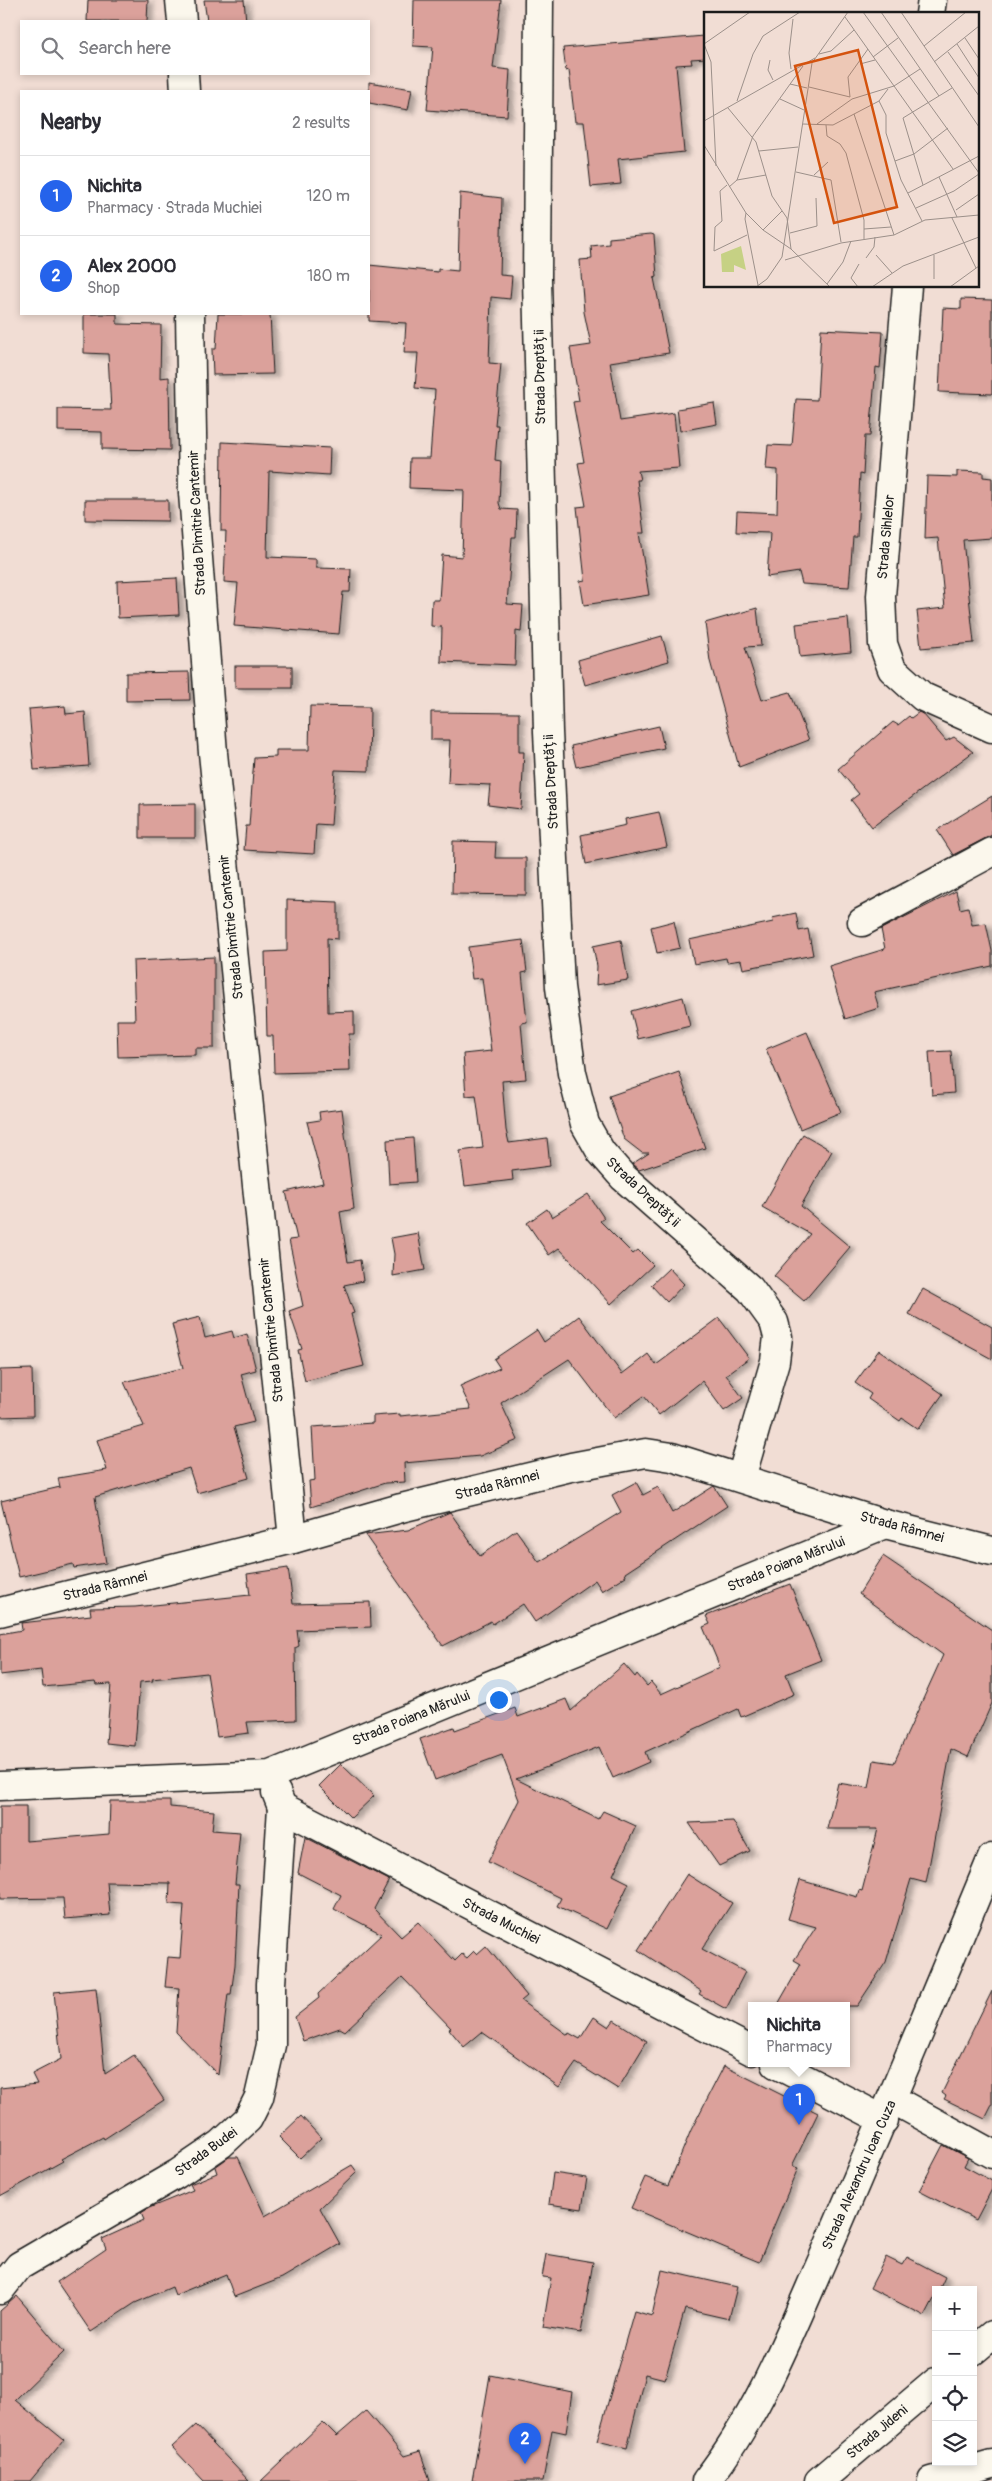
<!DOCTYPE html>
<html lang="en">
<head>
<meta charset="utf-8">
<style>
  body { margin:0; font-family:Pangolin,sans-serif; background:#f2f2f3; color:#2b2b33 }
  .controls { position:absolute; right:15px; bottom:15px; display:grid; overflow:hidden; border-radius:0px; box-shadow:0 2px 8px #0003 }
  .controls button { width:45px; height:45px; display:grid; place-items:center; padding:0; border:0; border-bottom:1px solid #e1e1e2; background:#fff; color:#2b2b33; font:25px sans-serif }
  .you { position:absolute; left:498px; top:1699px; width:18px; height:18px; margin:-12px; border:4px solid #fff; border-radius:50%; background:#1a73e8; box-shadow:0 0 0 8px #1a73e833 }
  .badge { display:grid; place-items:center; width:32px; height:32px; border-radius:50%; background:#2563eb; color:#fff; font-size:16px; font-weight:700 }
  .pin { position:absolute; translate:-50% -41px; filter:drop-shadow(0 1px 2px #0008) }
  .pin::after { content:''; position:absolute; top:26px; width:18px; height:15px; background:inherit; clip-path:polygon(0 0,100% 0,50% 100%) }
  .popup { position:absolute; left:748px; top:2002px; width:102px; height:65px; box-sizing:border-box; display:grid; place-content:center; border-radius:0px; background:#fff; filter:drop-shadow(0 1px 4px #0005); font-size:16px; white-space:nowrap; color:#7c7c81 }
  .popup b { font-size:19px; color:#2b2b33 }
  .popup::after { content:''; position:absolute; left:50%; top:100%; margin-left:-10px; border:10px solid transparent; border-top-color:#fff }
  .list { margin:0; padding:0; list-style:none }
  h2 { display:flex; justify-content:space-between; align-items:center; height:65px; margin:0; padding:0 20px; font-size:21px }
  h2 small { font-size:16px; font-weight:400; color:#7c7c81 }
  .list li { display:grid; grid-template-columns:32px 1fr auto; gap:15px; align-items:center; box-sizing:border-box; height:80px; padding:0 20px; border-top:1px solid #e1e1e2 }
  .list b { display:block; font-size:19px; white-space:nowrap }
  .list p { margin:0; font-size:16px; white-space:nowrap; color:#7c7c81 }
  .list em { font-size:16px; font-style:normal; color:#7c7c81 }
  .icon { flex:none; width:28px; height:28px; fill:none; stroke:currentColor; stroke-width:2; stroke-linecap:round; stroke-linejoin:round }
  .map { position:relative; flex:none; width:992px; height:2481px; overflow:hidden }
  .search { position:absolute; background:#fff; box-shadow:0 2px 8px #0003; left:20px; top:20px; width:350px; height:55px; display:flex; align-items:center; gap:12px; box-sizing:border-box; padding:0 18px; border-radius:0px; color:#7c7c81; font-size:19px }
  .panel { position:absolute; background:#fff; box-shadow:0 2px 8px #0003; left:20px; top:90px; width:350px; height:225px; border-radius:0px }
  .map>svg:first-child { display:block }
  .building { fill:#dba19b; stroke:#1c1c1c; filter:url(#shadow) }
  .lines { fill:none; stroke-linecap:round; stroke-linejoin:round }
  .minor-casing { stroke:#1c1c1c; stroke-width:31 }
  .major-casing { stroke:#1c1c1c; stroke-width:31 }
  .minor { stroke:#fbf7ec; stroke-width:28 }
  .major { stroke:#fbf7ec; stroke-width:28 }
  .labels { text-anchor:middle; dominant-baseline:central; stroke-width:5; stroke-linejoin:round; paint-order:stroke }
  .street-label { font-size:14px; fill:#1c1c1c; stroke:#fbf7ec }
  .inset-road { fill:none; stroke:#9c908a; stroke-width:1 }
  .view { fill:#d4530e; fill-opacity:0.15; stroke:#d4530e; stroke-width:2.5 }
  .inset-edge { fill:none; stroke:#1c1c1c; stroke-width:2.5 }
</style>
</head>
<body>
<div class="map">
<svg width="992" height="2481" viewBox="0 0 992 2481">
  <defs>
    <filter id="shadow"><feDropShadow dx="5.5" dy="3" stdDeviation="2.5" flood-color="#0004"/></filter>
  </defs>
  <rect width="100%" height="100%" fill="#f1ddd4"/>
  <filter id="ink" filterUnits="userSpaceOnUse"><feTurbulence type="fractalNoise" baseFrequency=".02" numOctaves="2"/><feDisplacementMap in="SourceGraphic" scale="10" xChannelSelector="R" yChannelSelector="G"/><feConvolveMatrix kernelMatrix="1 2 1 2 8 2 1 2 1" color-interpolation-filters="sRGB"/></filter>
  <g filter="url(#ink)">
    <g class="building">
      <polygon points="88,0 148,0 147,21 87,21"/>
      <polygon points="204,0 244,0 246,21 207,21"/>
      <polygon points="414,0 501,0 493,68 510,70 507,116 427,110 433,47 413,46"/>
      <polygon points="704,36 706,58 691,59 692,64 676,65 684,152 618,159 621,184 591,187 584,122 575,122 569,70 566,71 563,48"/>
      <polygon points="369,82 412,89 408,110 369,103"/>
      <polygon points="460,193 502,198 500,275 512,276 510,299 491,297 489,363 501,364 495,425 498,425 495,460 501,461 499,503 501,509 517,510 516,537 512,537 507,604 523,605 521,632 516,631 515,665 441,662 442,627 431,626 432,600 439,600 442,555 462,557 464,490 409,488 410,458 430,458 435,390 415,388 418,353 404,353 406,323 369,321 369,265 438,272 438,269 458,271"/>
      <polygon points="651,234 654,235 657,277 654,278 669,353 610,362 620,421 674,413 679,468 638,471 640,480 637,480 644,533 639,533 649,595 584,605 580,581 585,580 577,507 586,506 578,463 584,462 573,402 579,401 570,348 591,345 584,312 580,260 592,259 591,246 609,244 609,238"/>
      <polygon points="961,299 992,300 992,394 939,392 943,308 961,309"/>
      <polygon points="84,314 117,314 117,324 161,325 160,378 169,377 170,450 102,449 102,432 58,431 58,409 111,410 108,354 84,353"/>
      <polygon points="218,314 270,314 273,374 213,375 212,349 216,349"/>
      <polygon points="821,329 883,332 880,368 876,367 870,436 865,436 863,475 860,474 857,537 853,537 849,587 802,584 799,572 767,577 770,533 736,532 737,511 777,513 778,470 766,469 768,445 792,446 796,399 817,400"/>
      <polygon points="714,403 717,424 680,431 677,409"/>
      <polygon points="222,442 330,448 329,475 269,471 267,557 316,559 316,568 351,569 350,592 343,592 339,634 234,626 238,583 224,582 226,531 221,531"/>
      <polygon points="957,471 983,472 983,477 992,478 992,538 963,540 974,643 921,648 917,611 945,608 938,538 925,539 927,476 957,477"/>
      <polygon points="85,500 168,500 168,521 85,520"/>
      <polygon points="177,578 179,615 118,618 117,581"/>
      <polygon points="757,608 761,646 745,647 762,700 790,692 809,740 739,767 710,661 705,623"/>
      <polygon points="848,618 851,652 800,657 796,624"/>
      <polygon points="662,636 669,661 585,685 578,660"/>
      <rect x="235" y="666" width="57" height="22"/>
      <polygon points="189,672 190,700 126,701 126,673"/>
      <polygon points="65,706 66,714 85,712 89,766 34,770 29,709"/>
      <polygon points="310,706 370,707 369,771 335,770 331,825 316,824 314,854 244,850 246,826 249,826 254,758 276,757 276,750 309,750"/>
      <polygon points="431,712 519,713 519,752 524,752 521,809 488,805 490,785 448,783 450,740 431,740"/>
      <polygon points="919,712 924,715 946,741 954,737 973,752 872,827 851,800 859,794 838,769 893,722 898,725 909,716 911,718"/>
      <polygon points="659,726 664,748 576,767 571,746"/>
      <polygon points="992,796 992,835 953,855 937,830"/>
      <polygon points="195,804 195,838 140,838 140,805"/>
      <polygon points="659,812 667,847 586,864 581,835 626,825 625,819"/>
      <polygon points="453,841 496,842 495,858 526,858 526,895 452,894"/>
      <polygon points="956,891 960,909 968,907 972,925 986,923 992,951 992,966 874,992 879,1008 845,1019 829,966 885,949 881,929"/>
      <polygon points="287,900 338,902 338,939 327,938 328,1012 354,1011 354,1034 349,1034 350,1071 274,1073 273,1036 267,1036 265,952 287,951"/>
      <polygon points="796,913 799,931 808,929 813,955 743,969 741,960 727,962 726,958 694,964 689,940 773,922 772,918"/>
      <polygon points="674,921 680,948 657,953 651,927"/>
      <polygon points="523,940 527,972 522,973 527,1022 521,1023 526,1079 502,1081 506,1130 509,1143 547,1138 550,1166 512,1171 513,1180 465,1186 460,1151 483,1148 476,1095 466,1096 463,1054 491,1051 482,978 472,979 468,947"/>
      <polygon points="621,940 628,980 596,985 597,966 593,946"/>
      <polygon points="214,957 214,1048 195,1048 195,1055 118,1057 117,1020 135,1020 133,961"/>
      <polygon points="683,997 690,1026 638,1039 631,1011"/>
      <polygon points="807,1032 841,1112 800,1129 766,1049"/>
      <polygon points="951,1051 954,1093 932,1095 929,1052"/>
      <polygon points="679,1072 705,1148 639,1170 632,1164 649,1153 642,1153 624,1139 609,1096"/>
      <polygon points="342,1109 354,1209 340,1212 348,1262 360,1260 363,1281 344,1285 354,1313 351,1314 364,1366 305,1381 298,1350 302,1349 289,1311 303,1306 289,1240 297,1239 286,1192 323,1183 307,1122 320,1120 319,1112"/>
      <polygon points="803,1134 832,1151 801,1206 850,1247 804,1301 774,1276 810,1234 762,1207"/>
      <polygon points="413,1138 416,1182 389,1184 387,1140"/>
      <polygon points="588,1194 604,1218 600,1221 633,1254 638,1250 653,1265 611,1304 559,1248 549,1255 527,1223 547,1209 552,1217"/>
      <polygon points="418,1233 425,1270 393,1276 394,1254 391,1238"/>
      <polygon points="669,1268 684,1284 667,1302 651,1285"/>
      <polygon points="923,1289 992,1327 992,1359 909,1314"/>
      <polygon points="579,1316 622,1374 648,1354 656,1365 719,1318 749,1358 726,1375 743,1398 724,1411 702,1381 659,1415 644,1396 614,1418 569,1359 501,1403 518,1440 480,1456 404,1463 405,1482 385,1483 311,1507 309,1481 315,1480 312,1427 373,1423 373,1416 400,1414 400,1416 471,1409 460,1386 500,1368 494,1359 537,1330 544,1342"/>
      <polygon points="200,1317 205,1338 232,1331 234,1338 247,1334 256,1370 241,1374 254,1422 234,1427 249,1478 197,1493 189,1468 95,1497 106,1563 74,1568 73,1564 19,1577 1,1501 60,1487 58,1478 107,1470 97,1440 144,1426 124,1382 183,1368 172,1324"/>
      <polygon points="879,1350 943,1394 918,1429 902,1418 900,1421 868,1399 871,1394 855,1383"/>
      <polygon points="32,1369 33,1416 0,1417 0,1370"/>
      <polygon points="636,1482 643,1495 658,1487 672,1513 714,1486 727,1506 625,1573 626,1576 602,1591 595,1580 535,1622 523,1604 493,1624 491,1621 443,1646 365,1535 408,1530 450,1512 480,1556 516,1530 539,1562 621,1512 612,1495"/>
      <polygon points="883,1556 992,1630 992,1703 968,1757 951,1749 926,1883 911,1879 886,1962 857,2006 777,2006 801,1964 794,1960 816,1927 788,1919 800,1880 857,1897 859,1890 862,1891 878,1829 827,1829 838,1783 869,1788 874,1760 894,1763 943,1655 859,1594"/>
      <polygon points="288,1568 293,1604 370,1602 371,1627 297,1630 299,1646 295,1648 296,1720 247,1722 249,1733 217,1737 207,1673 152,1679 153,1681 140,1682 135,1746 106,1743 111,1684 96,1685 95,1682 43,1687 41,1670 0,1675 0,1634 22,1630 21,1623 91,1615 90,1608 135,1607 250,1595 247,1574"/>
      <polygon points="790,1584 821,1660 786,1674 794,1694 741,1717 738,1709 645,1752 649,1762 613,1778 599,1747 516,1779 598,1819 603,1811 636,1826 613,1875 629,1883 607,1929 557,1906 561,1898 488,1862 519,1800 502,1755 435,1780 420,1739 454,1727 455,1730 515,1708 518,1717 566,1699 571,1711 624,1664 635,1677 637,1674 647,1686 651,1682 661,1694 720,1667 703,1627 710,1624 706,1616"/>
      <polygon points="341,1764 374,1796 351,1818 319,1786"/>
      <polygon points="110,1801 170,1801 170,1807 214,1811 212,1830 240,1832 235,1884 239,1884 235,1965 231,1994 228,1994 218,2075 176,2032 179,1988 165,1987 168,1957 180,1958 184,1905 169,1904 170,1883 107,1882 110,1915 65,1919 63,1898 0,1899 0,1806 26,1806 26,1841 109,1834"/>
      <polygon points="733,1821 750,1851 719,1866 689,1823"/>
      <polygon points="305,1837 389,1880 374,1909 401,1937 418,1922 455,1961 462,1954 467,1958 474,1951 477,1954 486,1946 527,1996 521,2001 568,2035 569,2033 580,2039 594,2017 609,2027 614,2020 647,2041 618,2089 576,2063 559,2087 482,2032 464,2047 449,2029 451,2028 402,1977 345,2031 340,2028 303,2041 295,2017 319,1998 318,1994 382,1934 334,1909 341,1895 298,1873"/>
      <polygon points="687,1874 732,1903 702,1949 745,1972 726,2009 699,1994 701,1991 638,1950"/>
      <polygon points="96,1988 105,2074 134,2055 164,2100 104,2139 103,2137 61,2159 63,2161 0,2196 0,2088 37,2084 32,2074 61,2059 54,1992"/>
      <polygon points="992,1991 992,2105 985,2119 944,2099 946,2096 942,2093"/>
      <polygon points="724,2066 818,2113 792,2166 798,2168 759,2262 631,2208 645,2177 668,2186 691,2130"/>
      <polygon points="301,2116 321,2138 300,2158 279,2137"/>
      <polygon points="943,2145 968,2158 964,2166 992,2181 992,2189 976,2220 919,2191"/>
      <polygon points="229,2157 238,2157 265,2216 352,2165 357,2172 320,2208 340,2244 282,2278 234,2297 226,2274 175,2295 172,2287 135,2303 91,2332 57,2282 106,2249 102,2239 144,2220 141,2213 149,2208 193,2190 190,2184 217,2173 215,2167"/>
      <polygon points="553,2173 587,2178 582,2209 549,2204"/>
      <polygon points="546,2254 593,2262 581,2333 543,2327 551,2278 542,2277"/>
      <polygon points="886,2257 902,2265 907,2257 945,2277 939,2290 936,2290 936,2295 925,2316 870,2288"/>
      <polygon points="662,2270 737,2287 729,2319 685,2309 665,2379 645,2374 627,2448 597,2441 634,2311 652,2316"/>
      <polygon points="17,2296 64,2352 15,2400 64,2440 30,2481 0,2481 0,2311"/>
      <polygon points="490,2375 572,2392 566,2433 552,2430 543,2481 472,2481"/>
      <polygon points="366,2411 404,2456 420,2451 430,2481 261,2481 323,2422 337,2436"/>
      <polygon points="196,2425 249,2481 204,2481 172,2447"/>
    </g>
    <g class="lines">
      <g class="minor-casing">
        <g id="minor">
          <polyline points="180,0 182,21"/>
          <polyline points="539,0 537,279 548,732 560,987 572,1073 585,1124 601,1152 623,1177 750,1289 774,1322 778,1337 775,1361 741,1478"/>
          <polyline points="930,14 932,0"/>
          <polyline points="184,74 185,91"/>
          <polyline points="907,286 881,596 883,644 892,669 923,697 992,728"/>
          <polyline points="190,314 193,493 213,753 293,1539"/>
          <polyline points="862,922 992,852"/>
          <polyline points="0,1612 293,1539 401,1508 571,1467 646,1453 672,1457 885,1524 992,1551"/>
          <polyline points="0,1786 270,1775 885,1524"/>
          <polyline points="276,1792 282,1807 752,2051"/>
          <polyline points="776,2064 884,2120"/>
          <polyline points="892,2099 992,2154"/>
          <polyline points="0,2290 19,2266 177,2174 221,2144 248,2119 259,2097 271,2045 271,1984 282,1807"/>
          <polyline points="973,2351 992,2335"/>
          <polyline points="819,2481 936,2382"/>
        </g>
      </g>
      <g class="major-casing">
        <g id="major">
          <path d="M706,2481C761,2411 792,2328 828,2247C884,2118 938,1988 992,1858"/>
          <polyline points="932,2481 992,2464"/>
        </g>
      </g>
      <use href="#minor" class="minor"/>
      <use href="#major" class="major"/>
    </g>
  </g>
  <g class="labels">
    <g class="street-label">
      <text transform="translate(540 377) rotate(-91)">Strada Dreptății</text>
      <text transform="translate(197 523) rotate(-93)">Strada Dimitrie Cantemir</text>
      <text transform="translate(886 537) rotate(-85)">Strada Sihlelor</text>
      <text transform="translate(551 782) rotate(-93)">Strada Dreptății</text>
      <text transform="translate(231 927) rotate(-96)">Strada Dimitrie Cantemir</text>
      <text transform="translate(643 1192) rotate(43)">Strada Dreptății</text>
      <text transform="translate(271 1330) rotate(-96)">Strada Dimitrie Cantemir</text>
      <text transform="translate(497 1485) rotate(-14)">Strada Râmnei</text>
      <text transform="translate(902 1527) rotate(15)">Strada Râmnei</text>
      <text transform="translate(786 1564) rotate(-22)">Strada Poiana Mărului</text>
      <text transform="translate(105 1586) rotate(-14)">Strada Râmnei</text>
      <text transform="translate(411 1718) rotate(-22)">Strada Poiana Mărului</text>
      <text transform="translate(501 1921) rotate(27)">Strada Muchiei</text>
      <text transform="translate(206 2152) rotate(-36)">Strada Budei</text>
      <text transform="translate(859 2175) rotate(-66)">Strada Alexandru Ioan Cuza</text>
      <text transform="translate(877 2432) rotate(-40)">Strada Jideni</text>
    </g>
  </g>
  <g transform="translate(704 12)">
    <rect width="275" height="275" fill="#f1ddd4"/>
    <path d="M37,234L42,258L30,253V260H18L17,242Z" fill="#c6d184"/>
    <path class="inset-road" d="M159,0L275,161M177,0L235,84M197,0L275,115M141,5L249,157M261,26L275,47M0,32L7,50L12,154M0,32L46,0M253,32L275,66M220,34L262,0M244,40L275,84M115,42L127,39L150,18M169,45L194,26M66,48L64,58L69,68M230,50L275,14M156,52L171,48M87,57L85,41L89,7M86,72L103,76M105,75L146,85M146,85L144,65L164,37M76,87L100,98M33,89L49,42L59,24L96,0M175,89L182,103V121L197,168L218,209M24,96L52,130L68,184L83,206L87,237M150,102L190,223M0,109L111,46M99,112L129,113L175,89L184,77M113,112L148,87L190,74L216,57M122,113L123,124L136,132L142,141L160,208V227M0,133L42,201L59,218L87,237L126,275M55,139L94,135M191,149L210,142L244,116M92,160L127,168L137,230M110,163L124,150M235,165L253,205M33,168L62,163M23,173L16,179L18,209L11,215L10,239L43,223M219,173L199,106L248,76M25,175L33,168L49,124L99,54M204,181L275,144M212,196L250,179L275,162M252,198L275,182M42,201L41,207L54,273M248,206L272,256M160,217L187,215M59,218L78,199M86,221L113,214L112,186M172,243L188,261M230,243V267M162,246L170,235L171,225M81,248L137,231L190,223L221,208L275,203M123,272L139,250L147,229M52,275L63,267L78,245L108,51L144,0M154,275L147,266L155,252M168,275L199,254L275,225M246,275L275,254"/>
    <path class="view" d="M154,38L193,195L130,211L91,54Z"/>
    <rect width="275" height="275" class="inset-edge"/>
  </g>
</svg>
<div class="controls">
<button>+</button>
<button>−</button>
<button><svg class="icon" aria-label="locate" viewBox="0 0 24 24"><circle cx="12" cy="12" r="6"/><path d="M12 2v4M12 18v4M2 12h4M18 12h4"/></svg></button>
<button><svg class="icon" aria-label="layers" viewBox="0 0 24 24"><path d="M12 4l9 5-9 5-9-5zM3 14l9 5 9-5"/></svg></button>
</div>
<div class="you"></div>
<div class="pin badge" style="left:799px;top:2125px">1</div>
<div class="popup"><b>Nichita</b>Pharmacy</div>
<div class="pin badge" style="left:525px;top:2464px">2</div>
<div class="search"><svg class="icon" aria-label="search" viewBox="0 0 24 24"><circle cx="10" cy="10" r="6"/><path d="M15 15l6 6"/></svg>Search here</div>
<section class="panel">
<h2>Nearby<small>2 results</small></h2>
<ul class="list">
<li><span class="badge">1</span><div><b>Nichita</b><p>Pharmacy · Strada Muchiei</p></div><em>120 m</em></li>
<li><span class="badge">2</span><div><b>Alex 2000</b><p>Shop</p></div><em>180 m</em></li>
</ul>
</section>
</div>
</body>
</html>
